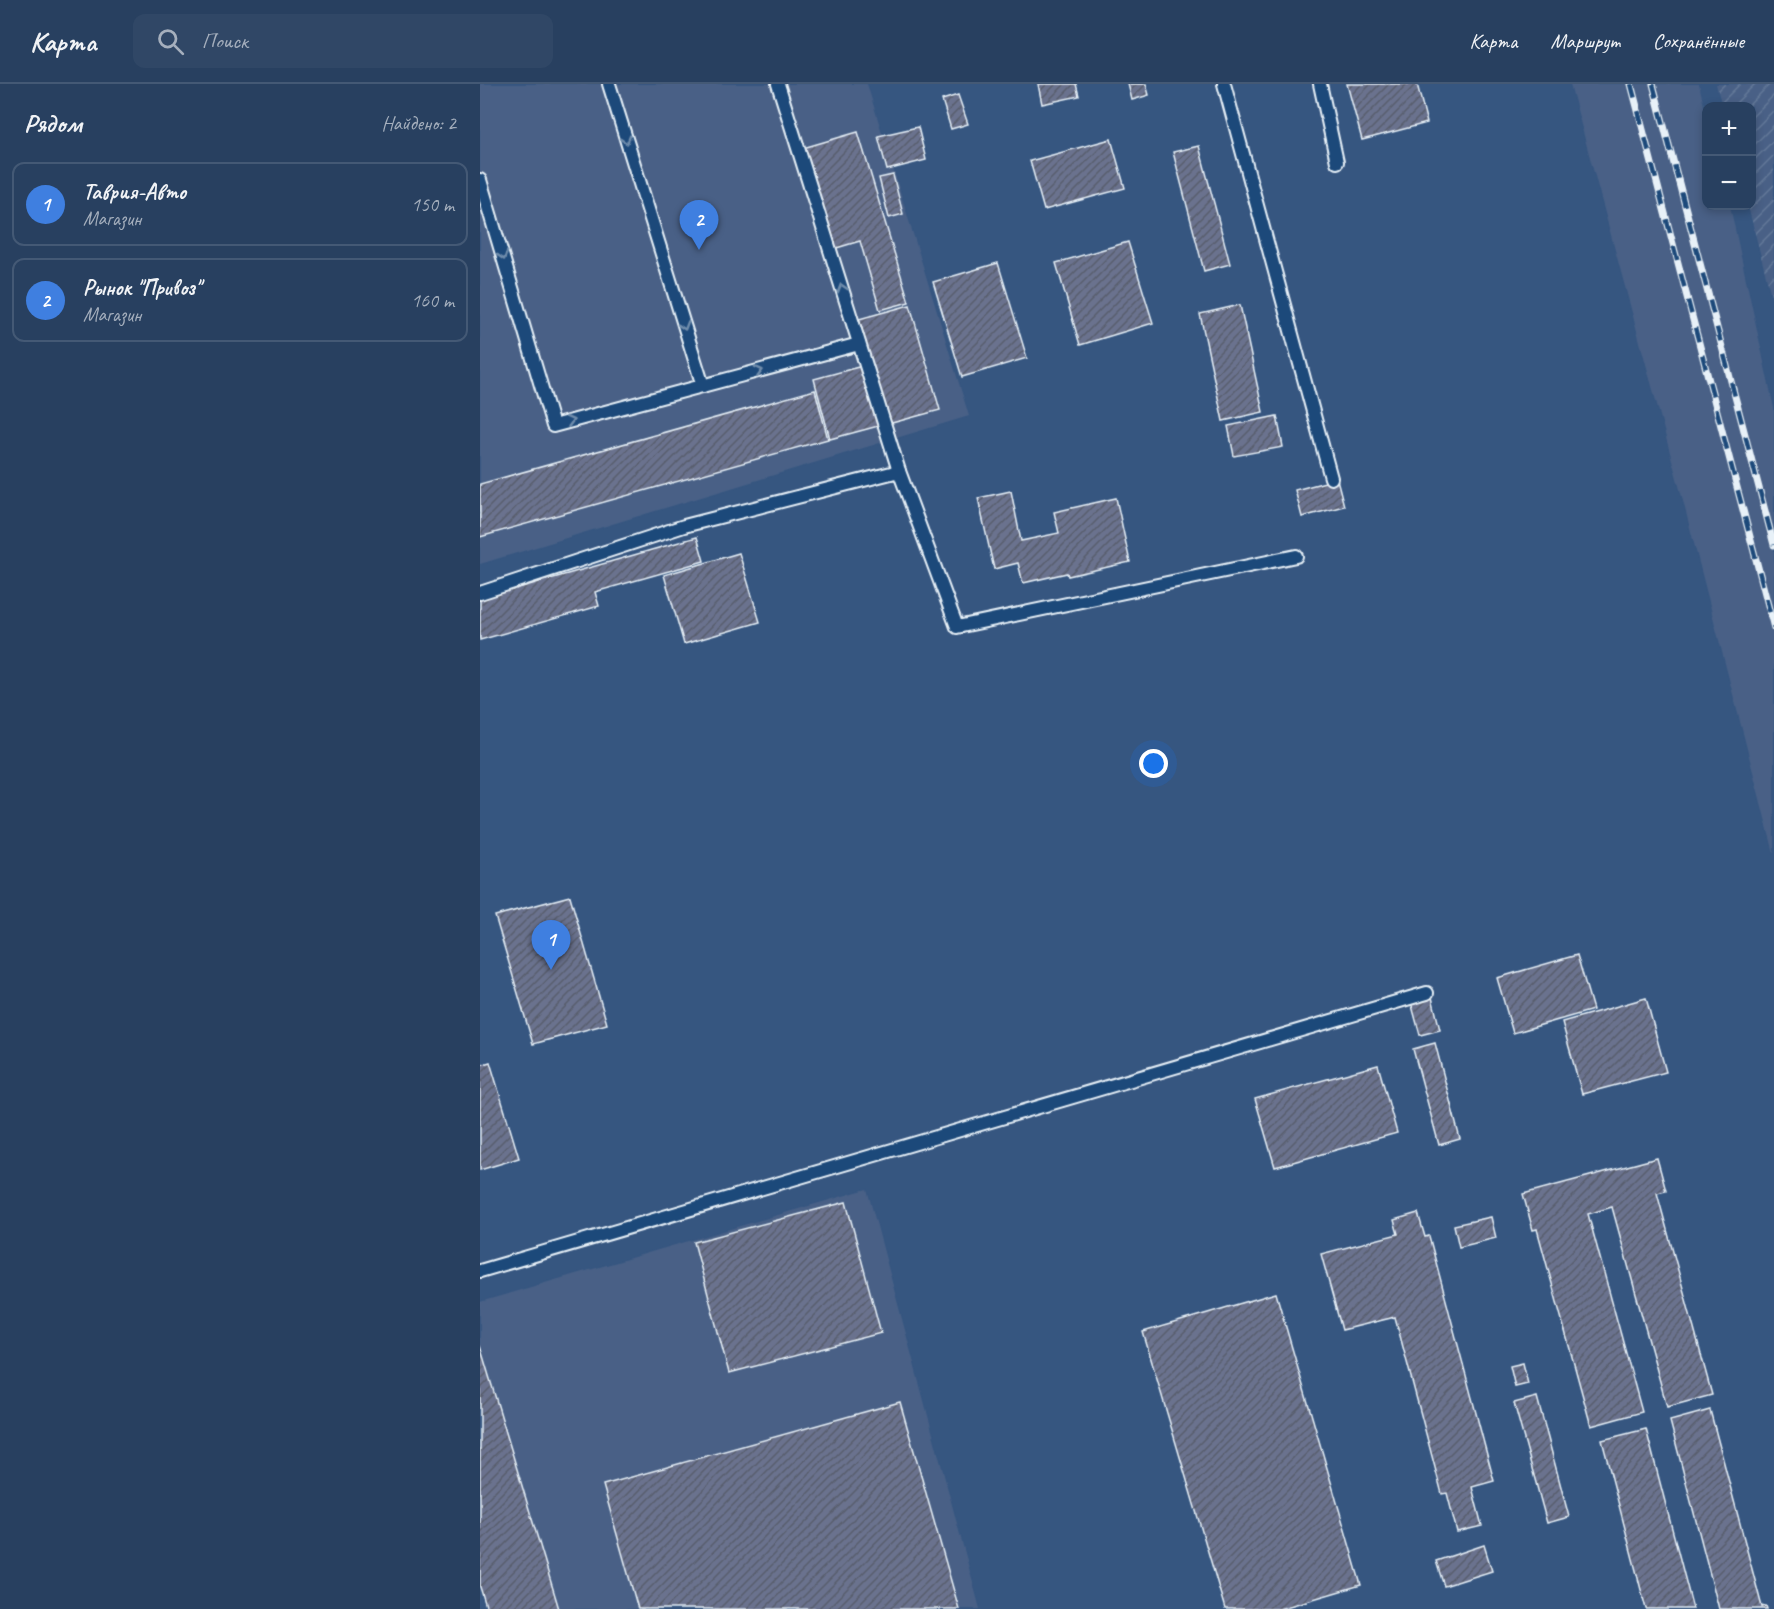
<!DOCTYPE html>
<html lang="ru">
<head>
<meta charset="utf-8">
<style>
  body { margin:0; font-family:Caveat,sans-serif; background:#304766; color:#f1f3f6 }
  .controls { position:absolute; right:18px; top:18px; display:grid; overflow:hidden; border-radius:12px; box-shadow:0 3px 9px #0003 }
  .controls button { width:54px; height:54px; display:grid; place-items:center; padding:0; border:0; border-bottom:2px solid #445975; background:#284060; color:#f1f3f6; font:30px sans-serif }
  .you { position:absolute; left:674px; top:680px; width:21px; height:21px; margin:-15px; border:4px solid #fff; border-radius:50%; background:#1a73e8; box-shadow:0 0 0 9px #1a73e833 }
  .badge { display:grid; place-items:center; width:39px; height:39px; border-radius:50%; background:#90b9f0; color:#fff; font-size:20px; font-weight:700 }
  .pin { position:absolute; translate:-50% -50px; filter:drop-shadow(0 2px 3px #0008) }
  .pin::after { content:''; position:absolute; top:32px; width:21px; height:18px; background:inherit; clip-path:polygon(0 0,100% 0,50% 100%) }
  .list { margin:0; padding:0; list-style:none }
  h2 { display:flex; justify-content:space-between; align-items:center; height:78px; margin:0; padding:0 24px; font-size:26px }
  h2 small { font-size:20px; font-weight:400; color:#a5afbd }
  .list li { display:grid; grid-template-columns:39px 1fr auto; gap:18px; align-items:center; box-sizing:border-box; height:84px; margin:0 12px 12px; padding:0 12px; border:2px solid #445975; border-radius:12px }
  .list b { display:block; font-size:22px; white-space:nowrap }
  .list p { margin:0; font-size:20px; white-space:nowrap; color:#a5afbd }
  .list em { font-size:20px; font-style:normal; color:#a5afbd }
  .icon { flex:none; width:33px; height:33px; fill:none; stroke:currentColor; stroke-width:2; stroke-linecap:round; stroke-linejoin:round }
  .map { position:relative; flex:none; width:1294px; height:1525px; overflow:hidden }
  header { display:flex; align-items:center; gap:36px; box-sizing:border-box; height:84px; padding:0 30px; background:#284060; border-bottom:2px solid #445975 }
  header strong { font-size:28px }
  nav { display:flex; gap:33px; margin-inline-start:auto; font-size:21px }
  .search { width:420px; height:54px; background:#304766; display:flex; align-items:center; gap:15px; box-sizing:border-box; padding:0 21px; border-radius:12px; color:#a5afbd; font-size:22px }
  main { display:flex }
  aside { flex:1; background:#284060 }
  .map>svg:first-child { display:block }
  .built { fill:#496186 }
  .industrial { fill:url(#industrial-furrows) }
  .building { fill:url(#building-hatch); stroke:#e8f1f8; stroke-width:1.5 }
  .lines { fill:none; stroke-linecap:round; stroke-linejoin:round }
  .lane-casing { stroke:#e8f1f8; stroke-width:16 }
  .lane { stroke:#1f4a7a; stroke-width:12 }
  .rail-casing { stroke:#e8f1f8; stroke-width:7 }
  .rail { stroke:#1f4a7a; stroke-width:4.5; stroke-dasharray:14; stroke-linecap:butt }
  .oneway { stroke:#6f8dac }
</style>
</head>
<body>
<header>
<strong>Карта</strong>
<div class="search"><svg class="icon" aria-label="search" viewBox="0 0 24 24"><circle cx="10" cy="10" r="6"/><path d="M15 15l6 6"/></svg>Поиск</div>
<nav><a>Карта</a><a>Маршрут</a><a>Сохранённые</a></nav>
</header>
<main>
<aside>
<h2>Рядом<small>Найдено: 2</small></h2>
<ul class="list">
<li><span class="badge" style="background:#3f7fe0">1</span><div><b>Таврия-Авто</b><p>Магазин</p></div><em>150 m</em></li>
<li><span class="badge" style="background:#3f7fe0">2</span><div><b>Рынок &quot;Привоз&quot;</b><p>Магазин</p></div><em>160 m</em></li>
</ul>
</aside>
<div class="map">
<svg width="1294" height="1525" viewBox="0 0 1294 1525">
  <defs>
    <pattern id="industrial-furrows" width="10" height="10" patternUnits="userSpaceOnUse" patternTransform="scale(1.5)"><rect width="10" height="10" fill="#496186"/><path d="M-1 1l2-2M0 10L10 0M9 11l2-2" fill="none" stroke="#637898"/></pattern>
    <pattern id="building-hatch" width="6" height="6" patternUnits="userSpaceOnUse" patternTransform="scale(1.5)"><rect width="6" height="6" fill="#6b728e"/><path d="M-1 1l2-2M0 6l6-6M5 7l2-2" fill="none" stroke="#585d6c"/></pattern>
  </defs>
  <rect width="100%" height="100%" fill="#365680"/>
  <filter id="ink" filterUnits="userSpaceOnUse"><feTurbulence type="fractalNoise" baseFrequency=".0167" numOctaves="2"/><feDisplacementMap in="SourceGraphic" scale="12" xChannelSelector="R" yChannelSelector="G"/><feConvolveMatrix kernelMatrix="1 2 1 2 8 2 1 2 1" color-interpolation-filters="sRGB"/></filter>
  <g filter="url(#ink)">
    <g class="built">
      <polygon points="0,0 387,0 489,332 0,480"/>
      <polygon points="1090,0 1219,0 1226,30 1226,122 1250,122 1294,324 1294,769 1201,409"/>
      <polygon points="387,1105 500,1525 7,1525 0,1503 0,1218"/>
    </g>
    <polygon class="industrial" points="1236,0 1294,0 1294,223 1268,122 1272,122 1272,22 1242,22"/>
    <g class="building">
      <polygon points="558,0 596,0 599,12 562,20"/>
      <polygon points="648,0 666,0 669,11 652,16"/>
      <polygon points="867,0 937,0 947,39 882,56"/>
      <polygon points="478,11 488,40 471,45 462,16"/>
      <polygon points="438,43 446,76 407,86 398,52"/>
      <polygon points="378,48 429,218 400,226 380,157 353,165 323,64"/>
      <polygon points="631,55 645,104 564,126 550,77"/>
      <polygon points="719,62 750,180 724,187 693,68"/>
      <polygon points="413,91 423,130 409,134 399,94"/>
      <polygon points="648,158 673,239 600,261 576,179"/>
      <polygon points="518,179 547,274 482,293 453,198"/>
      <polygon points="430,221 460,326 408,340 379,235"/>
      <polygon points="760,221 783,328 743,337 720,230"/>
      <polygon points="386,281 402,341 350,355 334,295"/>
      <polygon points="335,306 348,355 0,453 0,400"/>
      <polygon points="797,332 803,363 754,372 748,342"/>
      <polygon points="857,395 864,422 822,433 815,406"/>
      <polygon points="531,407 541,457 579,449 574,428 636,414 650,478 588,492 587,489 543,499 538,479 514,485 498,414"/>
      <polygon points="217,453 224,477 115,508 119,522 0,556 0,515"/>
      <polygon points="259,469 280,538 204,560 184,491"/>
      <polygon points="90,812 127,940 53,960 15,832"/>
      <polygon points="1097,871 1113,926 1033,949 1017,894"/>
      <polygon points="952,913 960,946 940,951 931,918"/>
      <polygon points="1166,914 1186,988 1102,1010 1082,938"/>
      <polygon points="955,959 980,1055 959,1061 933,965"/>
      <polygon points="10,978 39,1074 0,1086 0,981"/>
      <polygon points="898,981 917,1049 795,1083 775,1015"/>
      <polygon points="1177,1074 1186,1107 1177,1109 1232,1311 1187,1323 1132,1123 1108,1130 1162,1328 1111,1342 1057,1145 1053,1146 1043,1110"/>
      <polygon points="366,1118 401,1249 249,1289 214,1158"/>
      <polygon points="938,1129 945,1153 949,1152 1014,1397 992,1403 1002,1442 977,1448 967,1409 962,1410 915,1233 862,1246 841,1170 918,1150 914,1136"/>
      <polygon points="1011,1133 1016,1154 979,1163 974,1141"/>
      <polygon points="796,1209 881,1501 799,1525 745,1525 663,1248"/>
      <polygon points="0,1262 79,1525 7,1525 0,1503"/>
      <polygon points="1043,1279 1048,1300 1035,1303 1030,1282"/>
      <polygon points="1057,1313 1089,1433 1067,1439 1034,1319"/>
      <polygon points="420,1318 479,1525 158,1525 123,1401"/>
      <polygon points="1230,1326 1282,1523 1286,1522 1287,1525 1239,1525 1190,1337"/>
      <polygon points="1166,1345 1213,1525 1166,1525 1122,1356"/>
      <polygon points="1004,1461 1012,1487 964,1502 956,1477"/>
    </g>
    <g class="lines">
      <g class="lane-casing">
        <g id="lane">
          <polyline points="129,0 223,302"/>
          <polyline points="298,0 419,387"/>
          <polyline points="744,0 851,394"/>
          <polyline points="840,0 857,78"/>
          <polyline points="0,96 73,342 379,260"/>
          <polyline points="0,509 204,442 419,387 477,543 816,472"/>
          <polyline points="0,1187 947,909"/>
        </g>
      </g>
      <use href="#lane" class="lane"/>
      <g class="rail-casing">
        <g id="rail">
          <polyline points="1151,0 1294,544"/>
          <polyline points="1173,0 1294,461"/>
        </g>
      </g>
      <use href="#rail" class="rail"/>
    </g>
    <defs><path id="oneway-chevron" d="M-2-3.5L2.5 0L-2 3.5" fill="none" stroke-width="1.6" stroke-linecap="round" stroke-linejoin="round" transform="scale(1.5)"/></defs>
    <g class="oneway">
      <use href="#oneway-chevron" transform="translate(146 56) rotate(73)"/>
      <use href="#oneway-chevron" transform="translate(23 172) rotate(73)"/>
      <use href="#oneway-chevron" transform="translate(362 204) rotate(-107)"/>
      <use href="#oneway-chevron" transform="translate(204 242) rotate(73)"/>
      <use href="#oneway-chevron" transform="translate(279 287) rotate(-15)"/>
      <use href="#oneway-chevron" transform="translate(90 337) rotate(-15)"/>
    </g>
  </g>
</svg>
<div class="controls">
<button>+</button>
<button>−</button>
</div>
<div class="you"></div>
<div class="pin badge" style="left:71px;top:886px;background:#3f7fe0">1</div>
<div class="pin badge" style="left:219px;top:166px;background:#3f7fe0">2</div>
</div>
</main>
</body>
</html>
